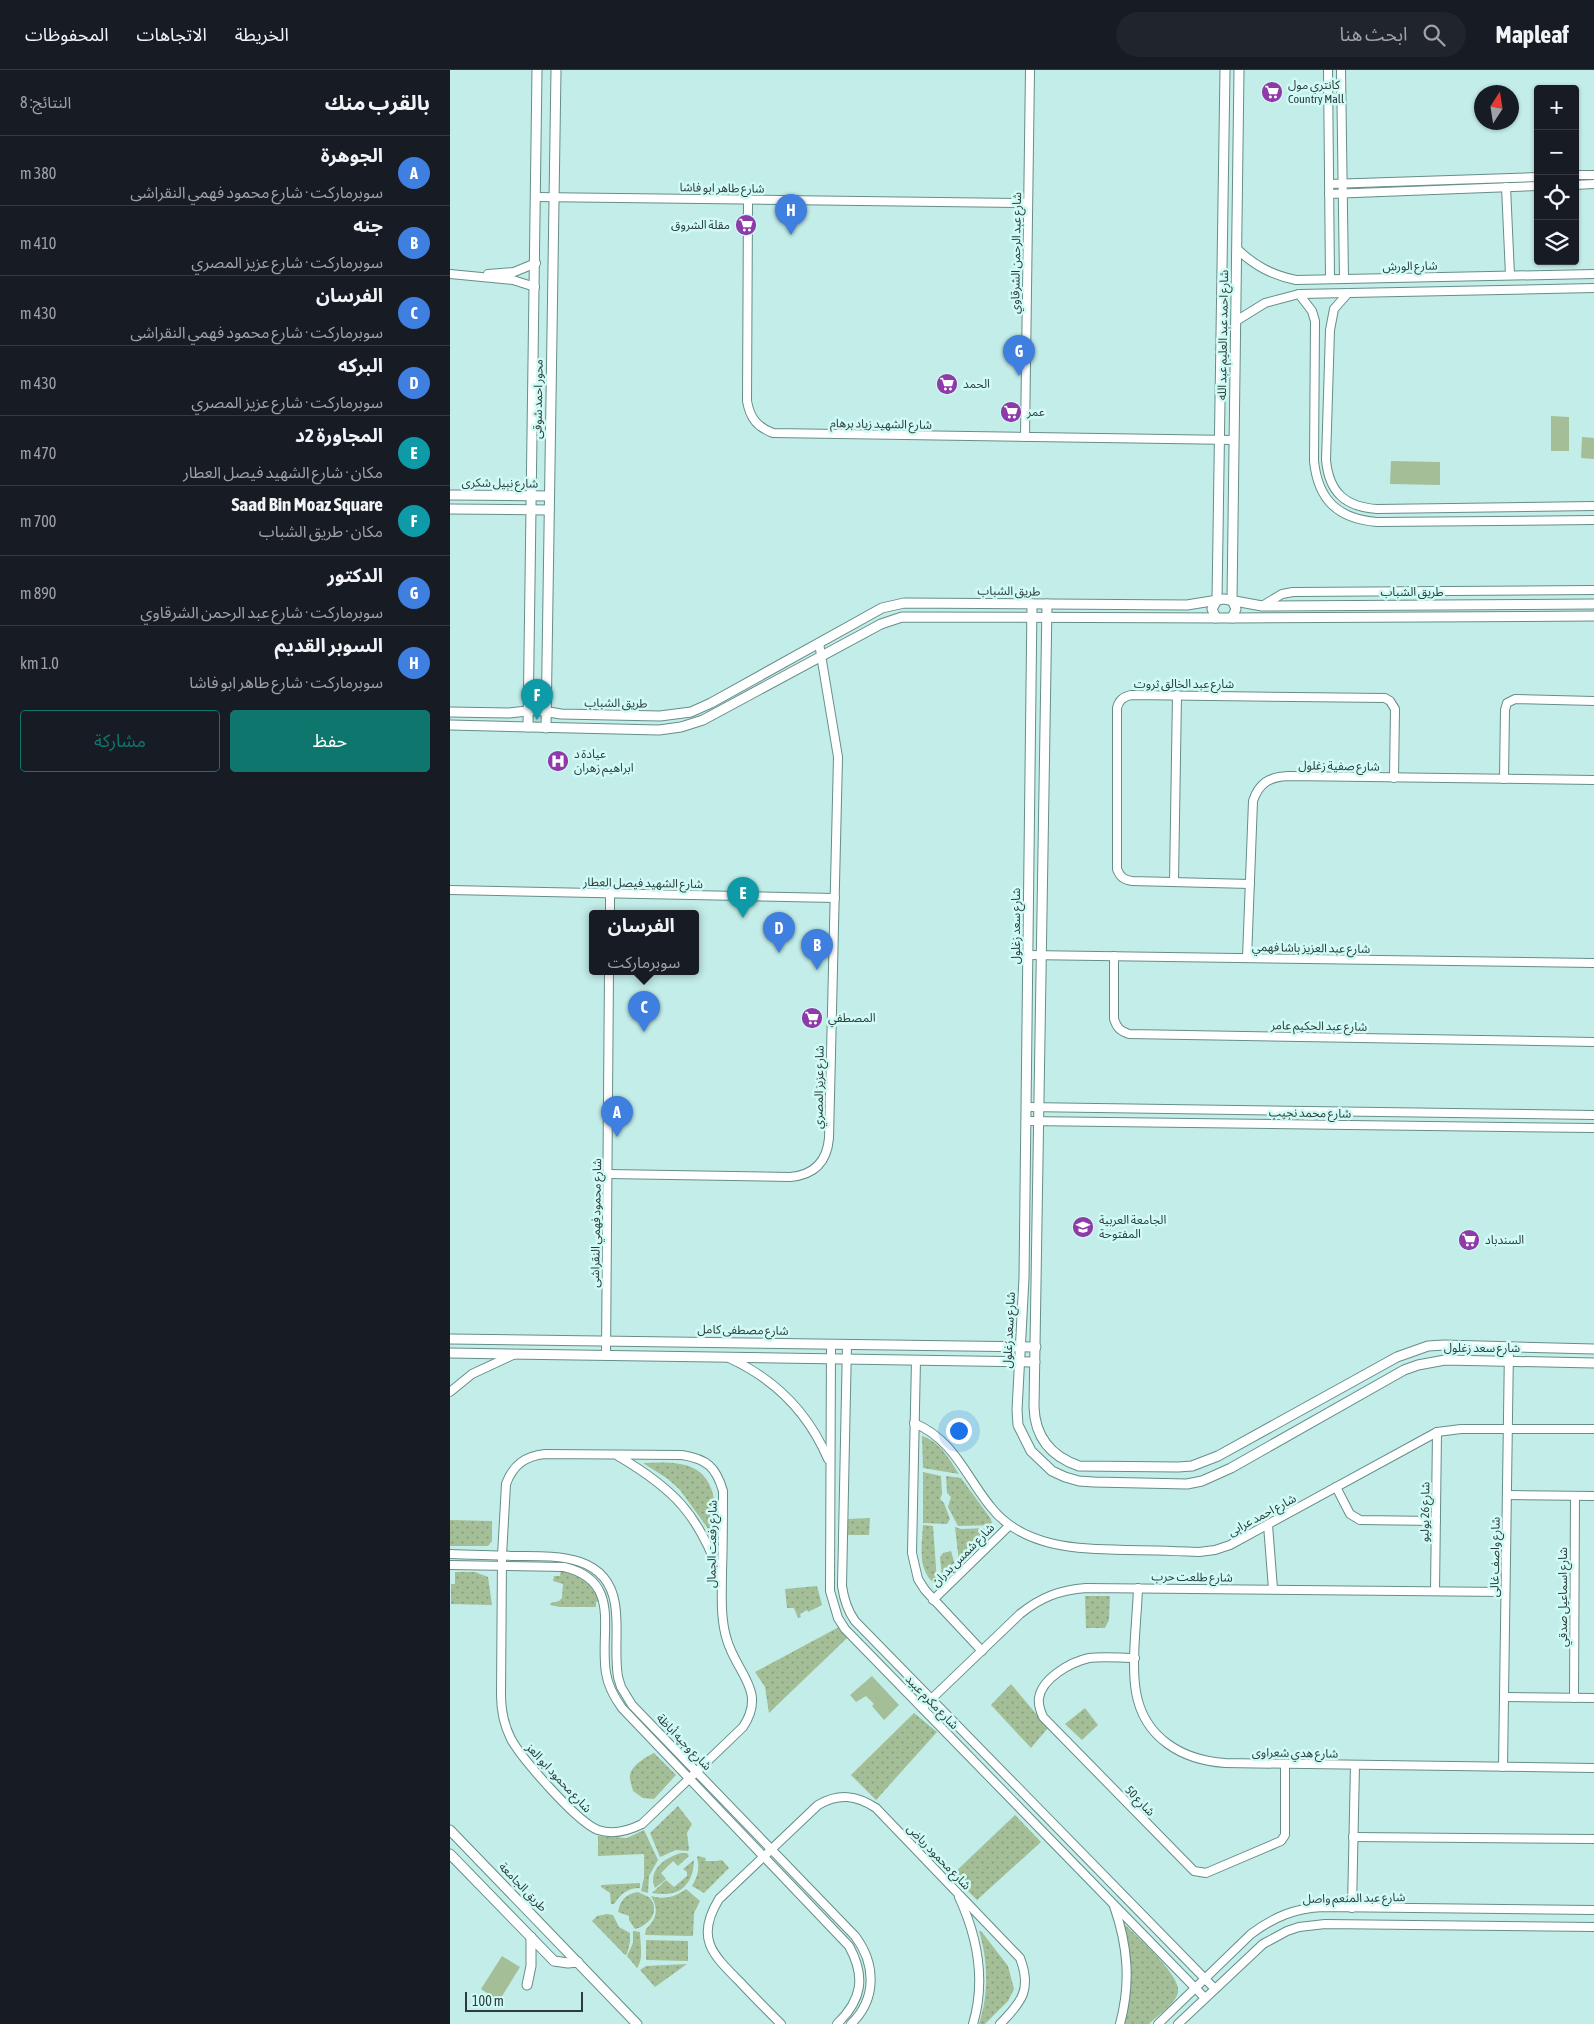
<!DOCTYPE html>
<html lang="ar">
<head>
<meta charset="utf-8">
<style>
  body { margin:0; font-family:"Asap Condensed","Noto Sans Arabic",sans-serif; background:#20242c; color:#f1f3f6; direction:rtl }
  .controls { position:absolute; right:15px; top:15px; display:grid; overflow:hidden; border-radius:5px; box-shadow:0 1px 4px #0004 }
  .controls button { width:45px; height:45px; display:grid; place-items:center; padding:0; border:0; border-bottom:1px solid #363941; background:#171b24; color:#f1f3f6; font:25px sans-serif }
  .compass { position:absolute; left:1024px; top:15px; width:45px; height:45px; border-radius:50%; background:#171b24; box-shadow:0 1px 4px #0004; rotate:12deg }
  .scale { position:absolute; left:15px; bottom:12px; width:118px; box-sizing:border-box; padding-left:5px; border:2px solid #2b3c3a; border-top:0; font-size:14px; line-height:18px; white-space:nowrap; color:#2b3c3a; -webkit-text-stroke:4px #d0faf5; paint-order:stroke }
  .you { position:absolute; left:508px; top:1360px; width:18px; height:18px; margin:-12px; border:4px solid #fff; border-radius:50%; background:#1a73e8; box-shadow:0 0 0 8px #1a73e833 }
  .badge { display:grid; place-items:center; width:32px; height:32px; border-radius:50%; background:#0f766e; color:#fff; font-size:16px; font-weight:700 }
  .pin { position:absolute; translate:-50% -41px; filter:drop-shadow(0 1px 2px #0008) }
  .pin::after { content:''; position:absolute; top:26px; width:18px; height:15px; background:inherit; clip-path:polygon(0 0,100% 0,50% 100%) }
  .popup { position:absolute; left:139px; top:840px; width:110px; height:65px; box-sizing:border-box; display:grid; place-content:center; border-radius:5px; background:#171b24; filter:drop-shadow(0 1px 4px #0005); font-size:16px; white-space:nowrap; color:#9ea1a6 }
  .popup b { font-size:19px; color:#f1f3f6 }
  .popup::after { content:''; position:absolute; left:50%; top:100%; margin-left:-10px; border:10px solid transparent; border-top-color:#171b24 }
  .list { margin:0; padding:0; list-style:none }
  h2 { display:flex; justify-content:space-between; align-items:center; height:65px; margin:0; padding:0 20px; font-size:21px }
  h2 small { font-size:16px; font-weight:400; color:#9ea1a6 }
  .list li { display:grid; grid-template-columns:32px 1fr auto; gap:15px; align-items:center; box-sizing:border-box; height:70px; padding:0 20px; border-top:1px solid #363941 }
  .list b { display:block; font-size:19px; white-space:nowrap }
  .list p { margin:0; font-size:16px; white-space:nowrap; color:#9ea1a6 }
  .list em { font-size:16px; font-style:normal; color:#9ea1a6 }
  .actions { display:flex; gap:10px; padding:15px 20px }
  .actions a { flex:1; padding:11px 0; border:1px solid #0f766e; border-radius:5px; text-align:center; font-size:18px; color:#0f766e }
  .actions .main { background:#0f766e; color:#fff }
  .icon { flex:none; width:28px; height:28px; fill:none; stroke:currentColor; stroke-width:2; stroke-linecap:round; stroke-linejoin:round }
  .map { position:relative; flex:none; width:1144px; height:1954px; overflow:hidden; direction:ltr }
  header { display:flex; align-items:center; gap:30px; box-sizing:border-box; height:70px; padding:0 25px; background:#171b24; border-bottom:1px solid #363941 }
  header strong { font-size:24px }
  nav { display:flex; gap:28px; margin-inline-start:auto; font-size:18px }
  .search { width:350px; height:45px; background:#20242c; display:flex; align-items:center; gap:12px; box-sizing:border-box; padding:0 18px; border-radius:28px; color:#9ea1a6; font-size:19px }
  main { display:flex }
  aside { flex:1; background:#171b24 }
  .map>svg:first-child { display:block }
  .grass { fill:url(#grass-dots) }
  .park { fill:#a4bf98 }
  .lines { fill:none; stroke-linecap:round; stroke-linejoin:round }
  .minor-casing { stroke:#668e89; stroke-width:10 }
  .tertiary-casing { stroke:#668e89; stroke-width:11 }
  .minor { stroke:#fff; stroke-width:8 }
  .tertiary { stroke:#fff; stroke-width:9 }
  .labels { text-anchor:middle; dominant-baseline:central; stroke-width:5; stroke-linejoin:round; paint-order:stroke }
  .poi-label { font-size:12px; fill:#2b3c3a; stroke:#d0faf5; text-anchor:start }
  .street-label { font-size:12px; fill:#2b3c3a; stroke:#d0faf5 }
</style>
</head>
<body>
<header>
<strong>Mapleaf</strong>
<div class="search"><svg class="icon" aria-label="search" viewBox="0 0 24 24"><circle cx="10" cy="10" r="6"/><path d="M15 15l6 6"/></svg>ابحث هنا</div>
<nav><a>الخريطة</a><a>الاتجاهات</a><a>المحفوظات</a></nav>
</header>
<main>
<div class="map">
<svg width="1144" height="1954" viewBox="0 0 1144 1954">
  <defs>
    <pattern id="grass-dots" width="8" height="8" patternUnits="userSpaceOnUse" patternTransform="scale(1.25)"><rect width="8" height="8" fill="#a4bf98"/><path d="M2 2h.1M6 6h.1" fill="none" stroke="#869c7d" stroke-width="1.8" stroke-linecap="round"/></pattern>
  </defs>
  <rect width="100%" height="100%" fill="#c3ede8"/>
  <g class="grass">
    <path d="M472,1366C491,1372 499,1389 509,1404L473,1398Z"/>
    <path d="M193,1393C225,1392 257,1390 264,1429C265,1439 263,1450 263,1460H259L230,1420L218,1409Z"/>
    <polygon points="473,1402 491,1406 492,1424 490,1429 494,1433 500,1449 497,1454 473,1453"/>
    <polygon points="496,1406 511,1408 541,1449 542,1455 508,1456 498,1437 501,1427 497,1423"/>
    <polygon points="420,1448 419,1465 398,1465 398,1449"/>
    <polygon points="0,1450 42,1451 42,1471 38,1476 0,1476"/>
    <path d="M473,1455L483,1456L487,1511L485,1514C467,1500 472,1475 473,1455Z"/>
    <polygon points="505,1457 511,1459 541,1458 542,1460 509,1492"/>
    <polygon points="501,1481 506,1499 492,1508 490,1487 493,1483"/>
    <path d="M111,1498C135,1504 140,1510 150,1531L146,1532V1537H110L100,1535L101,1533L109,1531L112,1528L113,1514L103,1511L104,1506H110Z"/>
    <polygon points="5,1502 25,1502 38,1507 42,1535 1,1534 1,1514 5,1514"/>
    <polygon points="367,1516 372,1535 358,1542 357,1540 350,1544 351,1547 348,1548 344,1538 337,1538 335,1519"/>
    <polygon points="635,1526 660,1526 659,1550 655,1558 636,1558"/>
    <polygon points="389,1557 397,1568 319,1643 315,1617 305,1602"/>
    <polygon points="561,1614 598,1658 581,1678 541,1635"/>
    <polygon points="635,1638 648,1655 632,1670 615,1654"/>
    <polygon points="464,1643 487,1662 426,1730 401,1705"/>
    <path d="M204,1683L226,1705L204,1729L193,1728L183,1721C182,1716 179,1709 180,1705C182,1695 196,1687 204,1683Z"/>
    <polygon points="228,1736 242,1754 237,1763 239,1779 238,1781 226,1780 210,1787 200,1763"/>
    <polygon points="565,1745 591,1772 527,1830 502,1805"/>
    <polygon points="194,1760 208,1790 199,1806 198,1823 191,1821 194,1808 194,1784 148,1786 148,1766 177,1768"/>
    <path d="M231,1783H237L239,1786L228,1796L223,1791L211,1803L216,1809L205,1818C197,1800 216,1787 231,1783Z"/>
    <path d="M248,1786L256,1788L255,1791H266L272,1790L279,1798L254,1823L242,1816C248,1806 250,1798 247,1787Z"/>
    <path d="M244,1790C243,1816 229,1828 202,1823L216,1810L224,1817L237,1806V1802L233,1799Z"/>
    <path d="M190,1813V1818C177,1818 171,1824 164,1834H161L160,1823L151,1817V1815Z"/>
    <path d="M236,1819L250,1831L244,1843L243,1866L195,1865L196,1859C207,1849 209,1839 201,1826C215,1830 225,1827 236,1819Z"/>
    <path d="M188,1822C192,1824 197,1826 200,1828C211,1842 198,1856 185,1859L179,1850V1846L168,1842C170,1830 176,1824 188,1822Z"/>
    <polygon points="157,1844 163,1845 169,1857 180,1863 180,1872 177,1884 175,1885 142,1851 147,1846"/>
    <path d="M672,1852C684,1864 733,1906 728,1923C724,1935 707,1946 699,1954H671L679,1927L680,1904Z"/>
    <path d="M183,1861L190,1862C190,1873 194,1889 187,1898L177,1886L183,1873Z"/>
    <path d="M529,1861H531L558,1896L564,1919L558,1931L535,1954H529C539,1925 538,1890 529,1861Z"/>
    <polygon points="196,1870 238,1871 238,1891 196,1890"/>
    <polygon points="237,1894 205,1917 190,1900 196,1896"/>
  </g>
  <g class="park">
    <polygon points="1101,346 1119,347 1119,381 1101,381"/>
    <polygon points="1132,367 1144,368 1144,389 1131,388"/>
    <polygon points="941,391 990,392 990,415 940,414"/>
    <polygon points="422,1606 449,1635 434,1650 422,1636 424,1634 416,1626 406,1632 400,1625"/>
    <polygon points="52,1886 70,1897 49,1931 31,1919"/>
  </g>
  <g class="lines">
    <g class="minor-casing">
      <g id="minor">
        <polyline points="878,0 880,209"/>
        <polyline points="891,0 894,209"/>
        <polyline points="1125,105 1144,105"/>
        <polyline points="879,114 1088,107"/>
        <polyline points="1125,115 1144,114"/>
        <polyline points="1056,117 1060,205"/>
        <polyline points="879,124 1088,116"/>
        <polyline points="86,127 578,133"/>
        <path d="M298,130L297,331C300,348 307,357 323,363L784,370"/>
        <path d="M787,179C805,196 822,205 846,210L1144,204"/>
        <polyline points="0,204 63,210 85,217"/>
        <polyline points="38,204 64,202 86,193"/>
        <path d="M898,223L884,239L880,260L876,390C879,422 895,437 927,439L1144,436"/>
        <path d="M849,224L862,241L865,251L864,391C868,430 888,449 927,452L1144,450"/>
        <polyline points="786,251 815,233 849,224 1144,218"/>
        <polyline points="575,367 580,0"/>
        <polyline points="812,536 832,524 843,522 1144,520"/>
        <polyline points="1054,709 1055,640 1057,633 1065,629 1144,631"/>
        <polyline points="724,812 727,625"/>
        <path d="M800,814L682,811C674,810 670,807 667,799V638C669,630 673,627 681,625L935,628L940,631L945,639L944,708"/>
        <polyline points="0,820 385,828"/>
        <polyline points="160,843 160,823"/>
        <polyline points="578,885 1144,893"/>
        <path d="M664,886V949C667,958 670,961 679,964L1144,972"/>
        <path d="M797,888L803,731C809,713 819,707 838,706L1144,710"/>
        <polyline points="576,1037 1144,1045"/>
        <polyline points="576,1051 1144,1058"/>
        <path d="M158,1104L340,1107C364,1105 377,1092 379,1068L388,687L369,573"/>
        <polyline points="381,1274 380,1521 388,1548 395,1559 755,1928"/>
        <path d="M397,1274L392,1516C394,1530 397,1540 405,1551L765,1919"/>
        <polyline points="156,1285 159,901"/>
        <path d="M279,1288C325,1309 358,1342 378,1389"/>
        <polyline points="466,1290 462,1483 468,1509 475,1520 532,1581"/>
        <polyline points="0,1322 22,1304 65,1284"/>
        <path d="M464,1353C504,1370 515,1405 540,1436C572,1478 628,1479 676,1480C700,1480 725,1481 749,1482L765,1480L780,1475L987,1362L1011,1359H1144"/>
        <path d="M95,1384L232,1385C257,1389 266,1397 273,1421C273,1448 273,1474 272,1501C272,1524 270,1548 277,1570C287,1604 317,1621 293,1657L192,1754C178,1761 163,1765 148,1760C127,1752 72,1689 61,1669C54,1655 51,1640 51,1625L52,1486L56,1414C63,1395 75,1386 95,1384Z"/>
        <path d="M168,1386C224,1419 248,1444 270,1505"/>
        <polyline points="886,1417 900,1444 910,1450 986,1451"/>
        <polyline points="1057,1425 1144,1426"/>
        <polyline points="818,1455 823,1519"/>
        <path d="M0,1484C22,1485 44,1485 65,1486C104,1486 157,1483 165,1534C169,1558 164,1583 168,1607L171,1617L182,1635L405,1866C426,1894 427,1929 401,1954"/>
        <path d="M0,1495L114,1497C173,1511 149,1561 156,1603C158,1616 164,1627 172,1638L399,1876C416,1907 412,1930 387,1954"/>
        <path d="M688,1518C687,1549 681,1593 686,1622C694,1668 732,1690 775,1693L1144,1698"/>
        <polyline points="985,1521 987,1362"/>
        <polyline points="483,1530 559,1456"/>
        <path d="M685,1588C670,1588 654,1586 639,1588C621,1592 592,1608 589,1628C588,1634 590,1640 593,1647L744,1801L756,1803L831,1771L835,1765V1694"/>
        <polyline points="1054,1627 1144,1628"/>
        <polyline points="1124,1628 1125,1426"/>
        <path d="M472,1638L570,1544C591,1527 610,1520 636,1518L1055,1522"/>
        <polyline points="1053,1697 1059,1277"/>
        <polyline points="903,1767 1144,1769"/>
        <path d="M509,1827C528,1868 536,1910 523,1954"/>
        <path d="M664,1836C678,1876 681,1913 670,1954"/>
        <polyline points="902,1838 905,1695"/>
        <path d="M331,1954C317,1940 303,1926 290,1912C262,1884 245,1868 269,1829L368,1735C389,1723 406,1725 426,1738L570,1888C582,1919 572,1932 550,1954"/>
        <path d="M708,1954L801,1864C824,1847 845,1838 873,1837L1144,1840"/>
        <polyline points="728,1954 813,1874 837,1861 849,1857 875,1854 1144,1857"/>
      </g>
    </g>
    <g class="tertiary-casing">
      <g id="tertiary">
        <polyline points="0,425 99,426"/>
        <polyline points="0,439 99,440"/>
        <polyline points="582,534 574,1208 567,1340 568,1355 581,1381 602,1401 615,1407 629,1411 644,1412 737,1414 752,1411 781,1398 954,1300 968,1295 995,1290 1144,1293"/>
        <path d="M597,534L584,1337C585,1367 600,1386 629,1396L728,1397L742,1396L768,1386L947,1287L978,1276L994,1275L1144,1279"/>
        <polyline points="766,548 762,539 767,530 775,0"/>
        <polyline points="782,548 786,539 782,530 789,0"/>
        <polyline points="0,642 59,643 86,640 111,644 210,646 241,642 261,633 432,538 454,533 737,535 774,529 812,536 1144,534"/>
        <polyline points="0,655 209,660 231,657 253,650 431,554 452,547 782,548 1144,546"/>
        <polyline points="78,657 87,0"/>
        <polyline points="96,658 106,0"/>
        <polyline points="0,1269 586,1277"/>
        <polyline points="0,1283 585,1292"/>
        <polyline points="0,1760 187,1954"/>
        <polyline points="0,1784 104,1891 118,1893 128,1892"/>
        <polyline points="77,1915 81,1896 81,1867"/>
      </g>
    </g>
    <use href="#minor" class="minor"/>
    <use href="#tertiary" class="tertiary"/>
  </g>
  <defs>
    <g id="supermarket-disc" transform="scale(1.125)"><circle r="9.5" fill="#8e3aa9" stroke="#d0faf5"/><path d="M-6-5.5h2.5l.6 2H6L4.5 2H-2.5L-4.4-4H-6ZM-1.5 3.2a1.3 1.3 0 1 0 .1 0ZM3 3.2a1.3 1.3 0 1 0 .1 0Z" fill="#fff"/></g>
    <g id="hospital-disc" transform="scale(1.125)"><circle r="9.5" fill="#8e3aa9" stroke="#d0faf5"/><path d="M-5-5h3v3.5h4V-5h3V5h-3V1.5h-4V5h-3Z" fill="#fff"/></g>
    <g id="university-disc" transform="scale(1.125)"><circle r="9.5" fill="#8e3aa9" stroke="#d0faf5"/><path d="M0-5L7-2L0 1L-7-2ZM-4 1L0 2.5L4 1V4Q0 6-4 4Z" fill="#fff"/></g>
  </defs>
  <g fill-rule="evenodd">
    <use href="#supermarket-disc" x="822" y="22"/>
    <use href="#supermarket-disc" x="296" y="155"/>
    <use href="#supermarket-disc" x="497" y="314"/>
    <use href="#supermarket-disc" x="561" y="342"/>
    <use href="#hospital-disc" x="108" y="691"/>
    <use href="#supermarket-disc" x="362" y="948"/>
    <use href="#university-disc" x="633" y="1157"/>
    <use href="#supermarket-disc" x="1019" y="1170"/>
  </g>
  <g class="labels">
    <g class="poi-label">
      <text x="838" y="15">كانتري مول<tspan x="838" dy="14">Country Mall</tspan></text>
      <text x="280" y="155" text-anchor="end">مقلة الشروق</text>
      <text x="513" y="314">الحمد</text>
      <text x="577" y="342">عمر</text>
      <text x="124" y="684">عيادة د<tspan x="124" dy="14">ابراهيم زهران</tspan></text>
      <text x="378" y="948">المصطفي</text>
      <text x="649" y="1150">الجامعة العربية<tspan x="649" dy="14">المفتوحة</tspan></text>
      <text x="1035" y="1170">السندباد</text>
    </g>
    <g class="street-label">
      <text transform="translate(272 118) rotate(1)">شارع طاهر ابو فاشا</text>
      <text transform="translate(566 183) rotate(-89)">شارع عبد الرحمن الشرقاوي</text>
      <text transform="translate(960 196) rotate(-1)">شارع الورش</text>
      <text transform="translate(773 265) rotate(-89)">شارع احمد عبد العليم عبد الله</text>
      <text transform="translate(88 329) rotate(-89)">محور احمد شوقى</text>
      <text transform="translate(431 354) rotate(1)">شارع الشهيد زياد برهام</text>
      <text transform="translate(50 413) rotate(1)">شارع نبيل شكرى</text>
      <text transform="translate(559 521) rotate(1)">طريق الشباب</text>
      <text x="962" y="522">طريق الشباب</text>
      <text x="734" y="614">شارع عبد الخالق ثروت</text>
      <text transform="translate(166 633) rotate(1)">طريق الشباب</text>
      <text transform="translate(889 696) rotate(1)">شارع صفية زغلول</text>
      <text transform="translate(193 813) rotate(1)">شارع الشهيد فيصل العطار</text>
      <text transform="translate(566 856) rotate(-90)">شارع سعد زغلول</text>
      <text transform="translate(861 878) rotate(1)">شارع عبد العزيز باشا فهمي</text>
      <text transform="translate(869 956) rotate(1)">شارع عبد الحكيم عامر</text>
      <text transform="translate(369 1017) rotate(-89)">شارع عزيز المصري</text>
      <text transform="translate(860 1043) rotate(1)">شارع محمد نجيب</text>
      <text transform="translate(146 1153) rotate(-89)">شارع محمود فهمي النقراشى</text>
      <text transform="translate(293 1260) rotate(1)">شارع مصطفى كامل</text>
      <text transform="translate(559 1260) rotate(-87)">شارع سعد زغلول</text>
      <text x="1032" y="1278">شارع سعد زغلول</text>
      <text transform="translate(975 1442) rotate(-89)">شارع 26 يوليو</text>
      <text transform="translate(812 1445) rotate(-28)">شارع احمد عرابى</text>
      <text transform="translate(262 1474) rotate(-89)">شارع رفعت الجمال</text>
      <text transform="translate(513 1485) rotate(-45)">شارع شمس بدران</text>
      <text transform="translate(1045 1487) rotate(-89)">شارع واصف غالى</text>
      <text transform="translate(742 1507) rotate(1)">شارع طلعت حرب</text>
      <text transform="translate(1113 1527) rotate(-90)">شارع اسماعيل صدقي</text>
      <text transform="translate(482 1632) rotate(46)">شارع مكرم عبيد</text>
      <text transform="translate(234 1672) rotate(46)">شارع وجيه أباظة</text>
      <text transform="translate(845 1683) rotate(1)">شارع هدي شعراوى</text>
      <text transform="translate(109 1708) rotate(47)">شارع محمود ابو العز</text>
      <text transform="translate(690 1731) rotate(46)">شارع 50</text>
      <text transform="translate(489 1787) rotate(46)">شارع محمود رياض</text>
      <text transform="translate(73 1817) rotate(46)">طريق الجامعة</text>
      <text transform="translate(904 1828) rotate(-1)">شارع عبد المنعم واصل</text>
    </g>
  </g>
</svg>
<div class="controls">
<button>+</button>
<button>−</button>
<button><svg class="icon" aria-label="locate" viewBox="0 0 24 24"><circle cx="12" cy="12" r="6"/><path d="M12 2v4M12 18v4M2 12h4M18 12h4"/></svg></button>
<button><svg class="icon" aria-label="layers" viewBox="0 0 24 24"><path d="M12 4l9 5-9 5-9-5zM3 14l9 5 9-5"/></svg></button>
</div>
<svg class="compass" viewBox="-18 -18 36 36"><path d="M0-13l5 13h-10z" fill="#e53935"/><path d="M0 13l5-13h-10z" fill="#9ea1a6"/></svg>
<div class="scale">100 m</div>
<div class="you"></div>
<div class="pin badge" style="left:167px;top:1067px;background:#3f7fe0">A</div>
<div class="pin badge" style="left:367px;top:900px;background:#3f7fe0">B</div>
<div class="pin badge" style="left:194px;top:962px;background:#3f7fe0">C</div>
<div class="popup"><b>الفرسان</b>سوبرماركت</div>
<div class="pin badge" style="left:329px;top:883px;background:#3f7fe0">D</div>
<div class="pin badge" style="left:293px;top:848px;background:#0f9aa8">E</div>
<div class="pin badge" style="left:87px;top:650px;background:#0f9aa8">F</div>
<div class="pin badge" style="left:569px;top:306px;background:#3f7fe0">G</div>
<div class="pin badge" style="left:341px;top:165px;background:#3f7fe0">H</div>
</div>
<aside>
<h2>بالقرب منك<small>النتائج: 8</small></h2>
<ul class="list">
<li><span class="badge" style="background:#3f7fe0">A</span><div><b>الجوهرة</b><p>سوبرماركت · شارع محمود فهمي النقراشى</p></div><em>380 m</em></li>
<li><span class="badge" style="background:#3f7fe0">B</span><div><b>جنه</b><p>سوبرماركت · شارع عزيز المصري</p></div><em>410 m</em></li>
<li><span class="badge" style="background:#3f7fe0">C</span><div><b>الفرسان</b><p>سوبرماركت · شارع محمود فهمي النقراشى</p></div><em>430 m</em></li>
<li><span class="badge" style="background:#3f7fe0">D</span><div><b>البركه</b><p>سوبرماركت · شارع عزيز المصري</p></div><em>430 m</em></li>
<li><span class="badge" style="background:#0f9aa8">E</span><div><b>المجاورة 2د</b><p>مكان · شارع الشهيد فيصل العطار</p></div><em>470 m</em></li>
<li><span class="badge" style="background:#0f9aa8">F</span><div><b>Saad Bin Moaz Square</b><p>مكان · طريق الشباب</p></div><em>700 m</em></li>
<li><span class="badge" style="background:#3f7fe0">G</span><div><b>الدكتور</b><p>سوبرماركت · شارع عبد الرحمن الشرقاوي</p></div><em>890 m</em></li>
<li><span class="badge" style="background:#3f7fe0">H</span><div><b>السوبر القديم</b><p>سوبرماركت · شارع طاهر ابو فاشا</p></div><em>1.0 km</em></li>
</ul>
<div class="actions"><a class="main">حفظ</a><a>مشاركة</a></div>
</aside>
</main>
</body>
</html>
